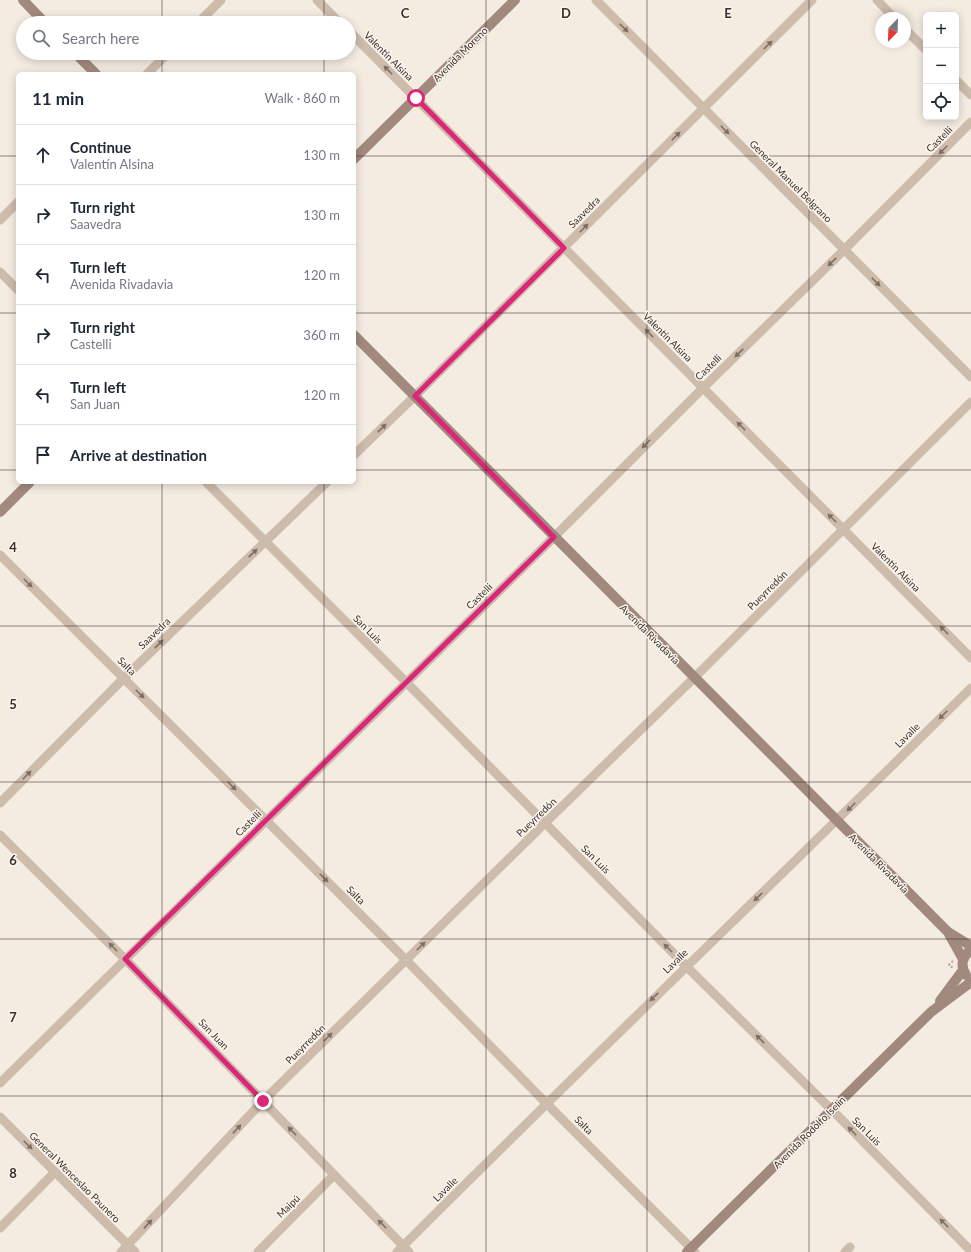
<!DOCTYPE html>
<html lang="en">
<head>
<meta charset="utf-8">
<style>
  body { margin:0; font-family:Lato,sans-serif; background:#f6f6f7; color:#1f2937 }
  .controls { position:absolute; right:12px; top:12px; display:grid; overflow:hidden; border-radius:6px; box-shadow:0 2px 10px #0003 }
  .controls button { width:36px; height:36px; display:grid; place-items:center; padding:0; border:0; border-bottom:1px solid #e0e1e3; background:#fff; color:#1f2937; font:20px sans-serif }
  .compass { position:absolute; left:875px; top:12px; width:36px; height:36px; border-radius:50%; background:#fff; box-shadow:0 2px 10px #0003; rotate:203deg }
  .stop { position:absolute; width:12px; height:12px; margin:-9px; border:3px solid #db2777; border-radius:50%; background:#fff }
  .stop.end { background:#db2777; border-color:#fff; box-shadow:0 1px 4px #0008 }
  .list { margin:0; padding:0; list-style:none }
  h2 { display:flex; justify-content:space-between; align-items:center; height:52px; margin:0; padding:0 16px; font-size:17px }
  h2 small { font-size:13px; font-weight:400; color:#747a83 }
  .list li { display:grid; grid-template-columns:26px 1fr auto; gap:12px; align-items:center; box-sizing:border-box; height:60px; padding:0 16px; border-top:1px solid #e0e1e3 }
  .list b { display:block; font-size:15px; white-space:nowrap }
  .list p { margin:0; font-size:13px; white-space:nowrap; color:#747a83 }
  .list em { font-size:13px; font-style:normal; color:#747a83 }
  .icon { flex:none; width:22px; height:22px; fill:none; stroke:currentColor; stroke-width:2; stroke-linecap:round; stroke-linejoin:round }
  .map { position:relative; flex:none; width:971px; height:1252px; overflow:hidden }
  .search { position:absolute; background:#fff; box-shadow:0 2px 10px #0003; left:16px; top:16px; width:340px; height:44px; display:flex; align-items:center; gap:10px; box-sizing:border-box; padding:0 14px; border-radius:22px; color:#747a83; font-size:15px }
  .panel { position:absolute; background:#fff; box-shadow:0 2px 10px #0003; left:16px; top:72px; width:340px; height:412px; border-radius:6px }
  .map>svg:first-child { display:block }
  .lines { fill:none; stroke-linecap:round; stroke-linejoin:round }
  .path { stroke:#b9a596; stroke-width:2; stroke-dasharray:2 2; stroke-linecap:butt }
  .street { stroke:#cdbbac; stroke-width:9 }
  .secondary { stroke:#a18a7d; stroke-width:10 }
  .oneway { fill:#7d6f65 }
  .route { stroke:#db2777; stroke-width:5 }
  .grid { fill:none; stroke:#3b302b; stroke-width:1; stroke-opacity:0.55 }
  .labels { text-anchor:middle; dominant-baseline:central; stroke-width:3; stroke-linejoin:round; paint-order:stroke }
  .street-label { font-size:10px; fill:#3b302b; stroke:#fbf5ee }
  .grid-label { font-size:13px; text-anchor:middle; font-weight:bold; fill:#3b302b; stroke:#fbf5ee; stroke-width:3; stroke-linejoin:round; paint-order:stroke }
</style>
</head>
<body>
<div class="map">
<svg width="971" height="1252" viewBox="0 0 971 1252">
  <rect width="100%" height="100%" fill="#f4ebe1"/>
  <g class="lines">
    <polyline class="path" points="953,961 949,965 953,968"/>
    <g class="street">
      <polyline points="317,0 340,23"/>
      <polyline points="596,0 971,377"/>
      <polyline points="877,0 894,18"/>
      <polyline points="198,23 221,0"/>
      <polyline points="905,29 926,50"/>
      <polyline points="349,31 971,658"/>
      <polyline points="147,74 168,53"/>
      <polyline points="956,80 971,95"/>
      <polyline points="0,220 18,202"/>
      <polyline points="0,272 18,290"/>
      <polyline points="354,455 415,396 812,0"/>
      <polyline points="206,482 406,682 686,966 844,1122 971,1251"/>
      <polyline points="0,555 406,960 546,1103 695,1252"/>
      <polyline points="0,803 124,678 327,482"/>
      <polyline points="0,835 125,959 409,1252"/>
      <polyline points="0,1083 554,537 703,388 844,250 971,122"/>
      <polyline points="0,1117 135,1252"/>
      <polyline points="0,1228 55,1172"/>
      <polyline points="121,1252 263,1101 544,824 694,678 971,402"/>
      <polyline points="258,1252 334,1175"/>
      <path d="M397,1252C587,1062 780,877 971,688"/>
      <polyline points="845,1252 850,1247"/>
    </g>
    <g class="secondary">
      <polyline points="23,0 45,23"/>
      <polyline points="75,53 96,74"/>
      <polyline points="354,159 515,0"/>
      <polyline points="354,335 948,932 971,946"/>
      <polyline points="0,512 30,482"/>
      <polyline points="949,934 963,959"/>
      <path d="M966,975C960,966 962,956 971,950"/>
      <polyline points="940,1001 963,970"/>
      <polyline points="687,1252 931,1012 971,982"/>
    </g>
  </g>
  <defs><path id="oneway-solid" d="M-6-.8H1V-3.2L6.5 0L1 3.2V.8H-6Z"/></defs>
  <g class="oneway">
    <use href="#oneway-solid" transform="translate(624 28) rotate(45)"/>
    <use href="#oneway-solid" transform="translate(768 45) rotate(-45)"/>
    <use href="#oneway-solid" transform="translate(388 70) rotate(-135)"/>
    <use href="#oneway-solid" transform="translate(725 130) rotate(45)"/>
    <use href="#oneway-solid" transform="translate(676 136) rotate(-45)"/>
    <use href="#oneway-solid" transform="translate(943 150) rotate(135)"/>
    <use href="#oneway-solid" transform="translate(584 228) rotate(-45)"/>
    <use href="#oneway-solid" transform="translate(832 262) rotate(136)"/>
    <use href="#oneway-solid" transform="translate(876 282) rotate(45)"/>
    <use href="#oneway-solid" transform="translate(649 333) rotate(-135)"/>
    <use href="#oneway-solid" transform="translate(739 353) rotate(136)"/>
    <use href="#oneway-solid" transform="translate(741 426) rotate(-135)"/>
    <use href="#oneway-solid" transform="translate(382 428) rotate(-44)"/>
    <use href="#oneway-solid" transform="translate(646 444) rotate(135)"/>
    <use href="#oneway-solid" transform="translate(832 518) rotate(-135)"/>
    <use href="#oneway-solid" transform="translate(253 553) rotate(-44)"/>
    <use href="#oneway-solid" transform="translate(28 583) rotate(45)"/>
    <use href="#oneway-solid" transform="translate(944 630) rotate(-135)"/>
    <use href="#oneway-solid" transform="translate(159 644) rotate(-44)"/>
    <use href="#oneway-solid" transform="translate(140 694) rotate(45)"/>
    <use href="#oneway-solid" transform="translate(943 715) rotate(135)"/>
    <use href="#oneway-solid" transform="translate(27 775) rotate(-45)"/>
    <use href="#oneway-solid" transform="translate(232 786) rotate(45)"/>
    <use href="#oneway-solid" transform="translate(851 807) rotate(135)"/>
    <use href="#oneway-solid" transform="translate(324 878) rotate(45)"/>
    <use href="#oneway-solid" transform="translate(758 897) rotate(136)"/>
    <use href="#oneway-solid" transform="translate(421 946) rotate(-45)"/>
    <use href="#oneway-solid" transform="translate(113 947) rotate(-135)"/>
    <use href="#oneway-solid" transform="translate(668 948) rotate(-135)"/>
    <use href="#oneway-solid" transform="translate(654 997) rotate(136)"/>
    <use href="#oneway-solid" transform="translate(328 1037) rotate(-45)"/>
    <use href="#oneway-solid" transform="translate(760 1039) rotate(-135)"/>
    <use href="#oneway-solid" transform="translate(237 1129) rotate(-47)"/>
    <use href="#oneway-solid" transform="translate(292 1131) rotate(-134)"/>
    <use href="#oneway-solid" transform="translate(852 1131) rotate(-135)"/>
    <use href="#oneway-solid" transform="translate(28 1145) rotate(45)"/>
    <use href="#oneway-solid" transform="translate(944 1223) rotate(-135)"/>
    <use href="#oneway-solid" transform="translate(148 1224) rotate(-47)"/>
    <use href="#oneway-solid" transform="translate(382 1224) rotate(-135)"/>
  </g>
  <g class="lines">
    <polyline class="route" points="263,1101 125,959 554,537 415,396 564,248 416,98"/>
  </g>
  <path class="grid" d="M162,0V23M324,0V23M486,0V1252M647,0V1252M809,0V1252M162,53V74M324,53V74M0,156H18M354,156H971M0,313H18M354,313H971M0,470H18M354,470H971M162,482V1252M324,482V1252M0,626H971M0,782H971M0,939H971M0,1096H971"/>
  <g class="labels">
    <g class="street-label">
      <text transform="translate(460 54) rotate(-45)">Avenida Moreno</text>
      <text transform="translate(389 56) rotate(45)">Valentín Alsina</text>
      <text transform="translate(939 139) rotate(-45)">Castelli</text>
      <text transform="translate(791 181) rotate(45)">General Manuel Belgrano</text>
      <text transform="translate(584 212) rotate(-45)">Saavedra</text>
      <text transform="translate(668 337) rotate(45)">Valentín Alsina</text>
      <text transform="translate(708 367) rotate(-44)">Castelli</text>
      <text transform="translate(896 567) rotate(45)">Valentín Alsina</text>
      <text transform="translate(767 590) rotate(-45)">Pueyrredón</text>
      <text transform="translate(479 596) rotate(-45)">Castelli</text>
      <text transform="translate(368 629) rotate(45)">San Luis</text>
      <text transform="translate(154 633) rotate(-44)">Saavedra</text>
      <text transform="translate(650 634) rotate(45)">Avenida Rivadavia</text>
      <text transform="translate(127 666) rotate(45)">Salta</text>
      <text transform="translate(907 735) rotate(-45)">Lavalle</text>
      <text transform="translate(536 817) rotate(-44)">Pueyrredón</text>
      <text transform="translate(248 823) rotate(-45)">Castelli</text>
      <text transform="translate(596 859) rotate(45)">San Luis</text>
      <text transform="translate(879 863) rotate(45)">Avenida Rivadavia</text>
      <text transform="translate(356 895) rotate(45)">Salta</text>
      <text transform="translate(675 961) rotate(-44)">Lavalle</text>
      <text transform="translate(214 1034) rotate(46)">San Juan</text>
      <text transform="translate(305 1044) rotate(-45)">Pueyrredón</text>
      <text transform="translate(584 1125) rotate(45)">Salta</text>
      <text transform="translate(867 1131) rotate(45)">San Luis</text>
      <text transform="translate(809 1132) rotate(-45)">Avenida Rodolfo Iselín</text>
      <text transform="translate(75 1177) rotate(45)">General Wenceslao Paunero</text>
      <text transform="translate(445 1189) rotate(-45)">Lavalle</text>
      <text transform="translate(288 1206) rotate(-45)">Maipú</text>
    </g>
  </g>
  <g class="grid-label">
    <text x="405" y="18">C</text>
    <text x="566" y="18">D</text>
    <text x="728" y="18">E</text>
    <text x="13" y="552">4</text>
    <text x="13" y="709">5</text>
    <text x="13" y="865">6</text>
    <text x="13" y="1022">7</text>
    <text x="13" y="1178">8</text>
  </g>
</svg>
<div class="controls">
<button>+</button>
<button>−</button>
<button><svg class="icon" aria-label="locate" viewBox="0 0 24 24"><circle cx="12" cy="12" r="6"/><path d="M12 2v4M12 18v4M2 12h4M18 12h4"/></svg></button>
</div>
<svg class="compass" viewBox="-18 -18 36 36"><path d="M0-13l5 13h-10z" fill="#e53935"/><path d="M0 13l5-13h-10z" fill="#747a83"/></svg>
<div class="stop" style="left:416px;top:98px"></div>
<div class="stop end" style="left:263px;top:1101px"></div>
<div class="search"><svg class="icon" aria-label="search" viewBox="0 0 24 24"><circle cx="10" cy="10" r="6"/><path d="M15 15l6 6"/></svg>Search here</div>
<section class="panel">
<h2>11 min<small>Walk · 860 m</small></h2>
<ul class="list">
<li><svg class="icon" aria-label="ahead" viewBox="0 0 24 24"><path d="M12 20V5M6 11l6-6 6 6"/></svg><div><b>Continue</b><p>Valentín Alsina</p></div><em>130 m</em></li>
<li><svg class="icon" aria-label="right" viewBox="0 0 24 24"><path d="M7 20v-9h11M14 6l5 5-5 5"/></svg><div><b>Turn right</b><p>Saavedra</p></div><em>130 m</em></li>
<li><svg class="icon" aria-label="left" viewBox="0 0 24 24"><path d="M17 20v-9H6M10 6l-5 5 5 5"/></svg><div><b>Turn left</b><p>Avenida Rivadavia</p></div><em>120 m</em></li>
<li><svg class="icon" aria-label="right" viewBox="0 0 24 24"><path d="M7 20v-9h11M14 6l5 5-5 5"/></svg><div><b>Turn right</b><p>Castelli</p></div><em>360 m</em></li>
<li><svg class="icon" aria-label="left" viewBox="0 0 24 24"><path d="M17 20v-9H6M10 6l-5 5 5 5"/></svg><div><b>Turn left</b><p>San Juan</p></div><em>120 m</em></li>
<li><svg class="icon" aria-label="arrive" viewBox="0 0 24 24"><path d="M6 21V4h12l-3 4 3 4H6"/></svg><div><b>Arrive at destination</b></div></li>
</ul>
</section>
</div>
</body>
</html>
